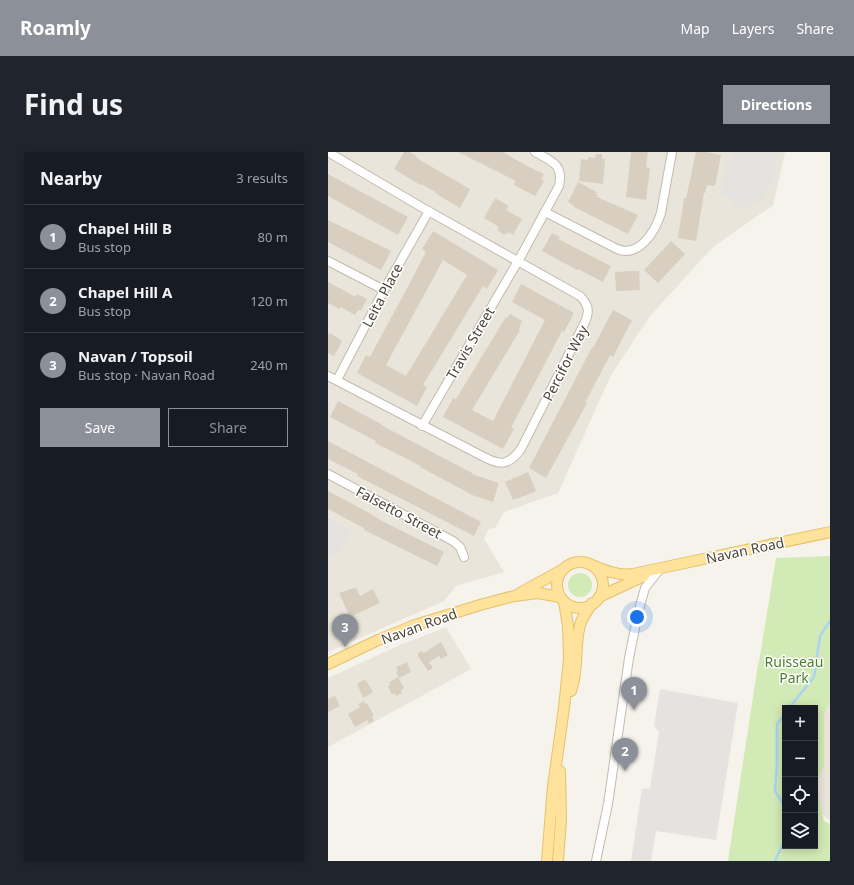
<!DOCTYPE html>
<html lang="en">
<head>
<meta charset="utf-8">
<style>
  body { margin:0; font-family:"Noto Sans",sans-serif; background:#20242c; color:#f1f3f6 }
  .controls { position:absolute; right:12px; bottom:12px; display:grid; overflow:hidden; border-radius:0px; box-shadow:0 2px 10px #0003 }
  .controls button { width:36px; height:36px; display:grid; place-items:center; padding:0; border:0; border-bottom:1px solid #363941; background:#171b24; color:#f1f3f6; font:20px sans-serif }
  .you { position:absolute; left:309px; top:465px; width:14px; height:14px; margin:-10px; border:3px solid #fff; border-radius:50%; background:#1a73e8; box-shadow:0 0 0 6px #1a73e833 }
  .badge { display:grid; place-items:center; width:26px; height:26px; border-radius:50%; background:#8c9099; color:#fff; font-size:13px; font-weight:700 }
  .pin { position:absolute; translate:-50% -33px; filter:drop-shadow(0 1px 2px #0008) }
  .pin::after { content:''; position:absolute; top:21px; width:14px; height:12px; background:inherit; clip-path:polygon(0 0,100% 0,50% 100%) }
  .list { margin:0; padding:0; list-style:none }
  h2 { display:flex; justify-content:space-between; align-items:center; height:52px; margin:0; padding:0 16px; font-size:17px }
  h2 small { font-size:13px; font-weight:400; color:#9ea1a6 }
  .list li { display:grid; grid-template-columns:26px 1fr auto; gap:12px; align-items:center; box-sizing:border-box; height:64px; padding:0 16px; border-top:1px solid #363941 }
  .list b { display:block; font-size:15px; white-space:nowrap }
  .list p { margin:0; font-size:13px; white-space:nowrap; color:#9ea1a6 }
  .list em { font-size:13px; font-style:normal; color:#9ea1a6 }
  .actions { display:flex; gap:8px; padding:12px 16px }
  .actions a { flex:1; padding:9px 0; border:1px solid #8c9099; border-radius:0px; text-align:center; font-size:14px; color:#8c9099 }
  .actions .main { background:#8c9099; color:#fff }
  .icon { flex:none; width:22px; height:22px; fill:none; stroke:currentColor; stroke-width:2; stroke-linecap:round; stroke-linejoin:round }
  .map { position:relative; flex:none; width:502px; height:709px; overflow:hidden; border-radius:0px }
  header { display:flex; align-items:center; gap:24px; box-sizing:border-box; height:56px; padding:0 20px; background:#8c9099; color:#fff }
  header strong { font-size:19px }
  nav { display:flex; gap:22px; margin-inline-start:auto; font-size:14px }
  .intro { display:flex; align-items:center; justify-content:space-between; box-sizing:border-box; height:96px; padding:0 24px }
  h1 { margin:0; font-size:28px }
  .button { padding:10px 18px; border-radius:0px; background:#8c9099; color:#fff; font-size:14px; font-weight:700 }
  main { display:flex; gap:24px; padding:0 24px }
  aside { flex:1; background:#171b24; border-radius:0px; box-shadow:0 2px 10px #0003 }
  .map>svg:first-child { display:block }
  .residential { fill:#eae5da }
  .industrial { fill:#e6e2dd }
  .green { fill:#d2eab5; fill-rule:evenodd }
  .parking { fill:#e5e3e0 }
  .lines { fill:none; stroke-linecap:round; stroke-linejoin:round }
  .stream { stroke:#a9d4f2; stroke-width:2.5 }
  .building { fill:#d8cfc1; fill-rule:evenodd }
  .minor-casing { stroke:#c2bbae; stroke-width:10 }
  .major-casing { stroke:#e6c16a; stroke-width:12 }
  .minor { stroke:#fff; stroke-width:8 }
  .major { stroke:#ffe39c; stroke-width:10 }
  .labels { text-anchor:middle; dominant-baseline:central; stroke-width:3; stroke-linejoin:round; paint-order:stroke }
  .street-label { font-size:14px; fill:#4b4439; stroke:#fff }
  .park-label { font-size:14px; fill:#4a7f2a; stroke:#fff }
</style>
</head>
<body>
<header>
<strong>Roamly</strong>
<nav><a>Map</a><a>Layers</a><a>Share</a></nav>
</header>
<div class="intro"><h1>Find us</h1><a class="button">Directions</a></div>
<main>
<aside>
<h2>Nearby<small>3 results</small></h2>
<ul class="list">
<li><span class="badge">1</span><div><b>Chapel Hill B</b><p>Bus stop</p></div><em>80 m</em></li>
<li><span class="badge">2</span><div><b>Chapel Hill A</b><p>Bus stop</p></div><em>120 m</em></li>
<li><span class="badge">3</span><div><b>Navan / Topsoil</b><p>Bus stop · Navan Road</p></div><em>240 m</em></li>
</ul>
<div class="actions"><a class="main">Save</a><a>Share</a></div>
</aside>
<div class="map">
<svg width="502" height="709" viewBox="0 0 502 709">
  <rect width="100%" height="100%" fill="#f6f3ec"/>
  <g class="residential">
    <polygon points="0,0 457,0 445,54 435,60 385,95 322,164 283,223 230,341 176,360 167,376 161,377 156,387 176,420 128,434 116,449 0,500 0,407 12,400 25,378 0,365"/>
    <polygon points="118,475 143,517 0,595 0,526 72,493"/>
    <polygon points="502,550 502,669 487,654 487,574"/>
  </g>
  <polygon class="industrial" points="0,365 25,378 12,400 0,407"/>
  <g class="green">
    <path d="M502,404V550L496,562V614L488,631L496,669L502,672V709H400L430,512L431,510L448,406ZM457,556H487V694H457Z"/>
    <circle cx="252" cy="433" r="12"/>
  </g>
  <g class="parking">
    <polygon points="405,0 450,0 445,34 440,34 437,46 427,52 420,51 419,57 405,55 406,48 403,47 399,43 393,43 397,8 403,8"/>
    <polygon points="332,537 410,551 388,688 328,679 323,709 303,709 314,637 322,636 331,580 326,574"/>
  </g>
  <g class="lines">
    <g class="stream">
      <polyline points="461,556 486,525 492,484 502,469"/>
      <polyline points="457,562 449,572 449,613 447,639 457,655"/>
      <polyline points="447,709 457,688"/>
    </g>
  </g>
  <g class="building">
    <polygon points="76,0 82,0 89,4 88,5 92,8 142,37 132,56 107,41 108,40 93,32 92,33 66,17"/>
    <polygon points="130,0 175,0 199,14 216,22 213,27 216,29 207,44 186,33 188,29"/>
    <polygon points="303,0 320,0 318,15 322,16 318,48 298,45"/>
    <polygon points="368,0 379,0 393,3 387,34 379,33 377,41 376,41 368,89 350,86 356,46 358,46"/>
    <polygon points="268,2 274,2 274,7 277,7 275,32 251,29 253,7 260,8 260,5 267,6"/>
    <polygon points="0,22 80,65 70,83 0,44"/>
    <polygon points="250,30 270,41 266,41 270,43 269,45 310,63 300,82 246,55 245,53 240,50"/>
    <polygon points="167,46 181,54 178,58 194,67 185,83 181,80 180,82 178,81 177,83 169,78 171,75 156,66"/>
    <polygon points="0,68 63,99 53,118 0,90"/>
    <path d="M105,79L170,118L159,137L155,134L95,233L99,235L89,254L29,221L38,203L42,205L86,123L98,100L94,97ZM115,108L139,123L78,224L58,213Z"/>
    <polygon points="224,81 232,85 230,87 283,114 275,130 250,117 249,118 214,99"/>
    <polygon points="343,89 357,102 330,131 316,118"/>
    <polygon points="303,119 311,119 312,138 288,139 287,120"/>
    <polygon points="0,130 28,145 29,142 39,147 33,159 30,158 27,163 13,155 12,157 0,151"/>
    <polygon points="193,132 246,161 236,180 234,179 183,276 186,277 175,297 115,265 125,246 128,247 178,165 179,166 182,162 194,169 191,177 192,178 144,258 165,269 217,168 184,150"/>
    <polygon points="285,158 304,168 285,205 282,203 257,251 259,251 218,326 201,316 260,203 264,196 265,196"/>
    <polygon points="0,181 1,182 2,181 14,189 6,204 0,201"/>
    <polygon points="10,249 53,272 53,273 144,321 144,322 171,331 165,350 144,343 92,315 93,314 47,291 48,289 2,265"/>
    <polygon points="0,289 153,370 146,384 29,324 30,322 0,307"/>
    <polygon points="200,320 208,339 189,347 188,346 185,348 177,330"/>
    <polygon points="0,339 43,362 52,368 116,400 109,414 36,378 36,376 0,357"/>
    <polygon points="26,436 28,436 32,444 45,437 52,451 22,465 11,441"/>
    <polygon points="113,490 120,503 113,507 111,504 101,510 105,516 100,519 90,504 90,501 94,499 96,501"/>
    <polygon points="79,510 83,520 71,526 68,520 70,519 68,515"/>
    <polygon points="70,525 76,536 73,538 74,541 68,544 67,541 64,543 60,534 62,533 61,530"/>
    <polygon points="37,527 45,540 35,546 29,532"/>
    <polygon points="7,544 12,554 0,560 0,547"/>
    <polygon points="36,549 37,552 39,551 46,564 44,565 46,569 41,572 39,568 27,575 20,562 32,555 30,552"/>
  </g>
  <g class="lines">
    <g class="minor-casing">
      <g id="minor">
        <path d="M217,60L289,97C311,106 327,80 333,61L344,0"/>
        <polyline points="0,109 56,138"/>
        <path d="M0,224L156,305C173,314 181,313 193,297L256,172C262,160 261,153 252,144L95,56L0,0"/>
        <polyline points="9,228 56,138 101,59"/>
        <path d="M94,274L193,104L231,34C236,12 223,9 207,0"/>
        <polyline points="0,322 125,389 132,395 136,405"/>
        <polyline points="268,709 280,652 301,506 310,461 317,436 332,417"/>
      </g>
    </g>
    <g class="major-casing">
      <g id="major">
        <circle cx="252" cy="433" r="23"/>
        <path d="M261,412C276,418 290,424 305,422L502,380"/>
        <polyline points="192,441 234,418"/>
        <polyline points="271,445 316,424"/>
        <polyline points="0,512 50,488 87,473 152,453 186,444 210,441 232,445"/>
        <path d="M243,539C251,518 246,495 252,473C254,465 260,458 264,451"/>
        <polyline points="219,709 225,634 236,556 241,507 240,474 236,449"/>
        <polyline points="230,709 233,667 232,619"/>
      </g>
    </g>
    <use href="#minor" class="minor"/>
    <use href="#major" class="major"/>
  </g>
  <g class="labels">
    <g class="street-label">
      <text transform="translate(54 143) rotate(-62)">Leita Place</text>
      <text transform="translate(142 191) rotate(-60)">Travis Street</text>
      <text transform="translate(237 211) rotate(-63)">Percifor Way</text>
      <text transform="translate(71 360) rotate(28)">Falsetto Street</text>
      <text transform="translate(417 398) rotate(-12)">Navan Road</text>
      <text transform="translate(91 474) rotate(-20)">Navan Road</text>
    </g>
    <g class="park-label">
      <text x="466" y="509">Ruisseau<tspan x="466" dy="16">Park</tspan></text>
    </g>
  </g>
</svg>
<div class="controls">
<button>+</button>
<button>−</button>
<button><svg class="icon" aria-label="locate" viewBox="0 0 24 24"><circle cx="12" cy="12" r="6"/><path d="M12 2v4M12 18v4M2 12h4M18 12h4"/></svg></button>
<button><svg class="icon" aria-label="layers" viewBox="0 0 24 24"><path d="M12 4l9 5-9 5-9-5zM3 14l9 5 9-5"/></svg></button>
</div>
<div class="you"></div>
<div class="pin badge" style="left:306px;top:558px">1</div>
<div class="pin badge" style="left:297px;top:619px">2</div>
<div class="pin badge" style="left:17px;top:495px">3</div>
</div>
</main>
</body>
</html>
